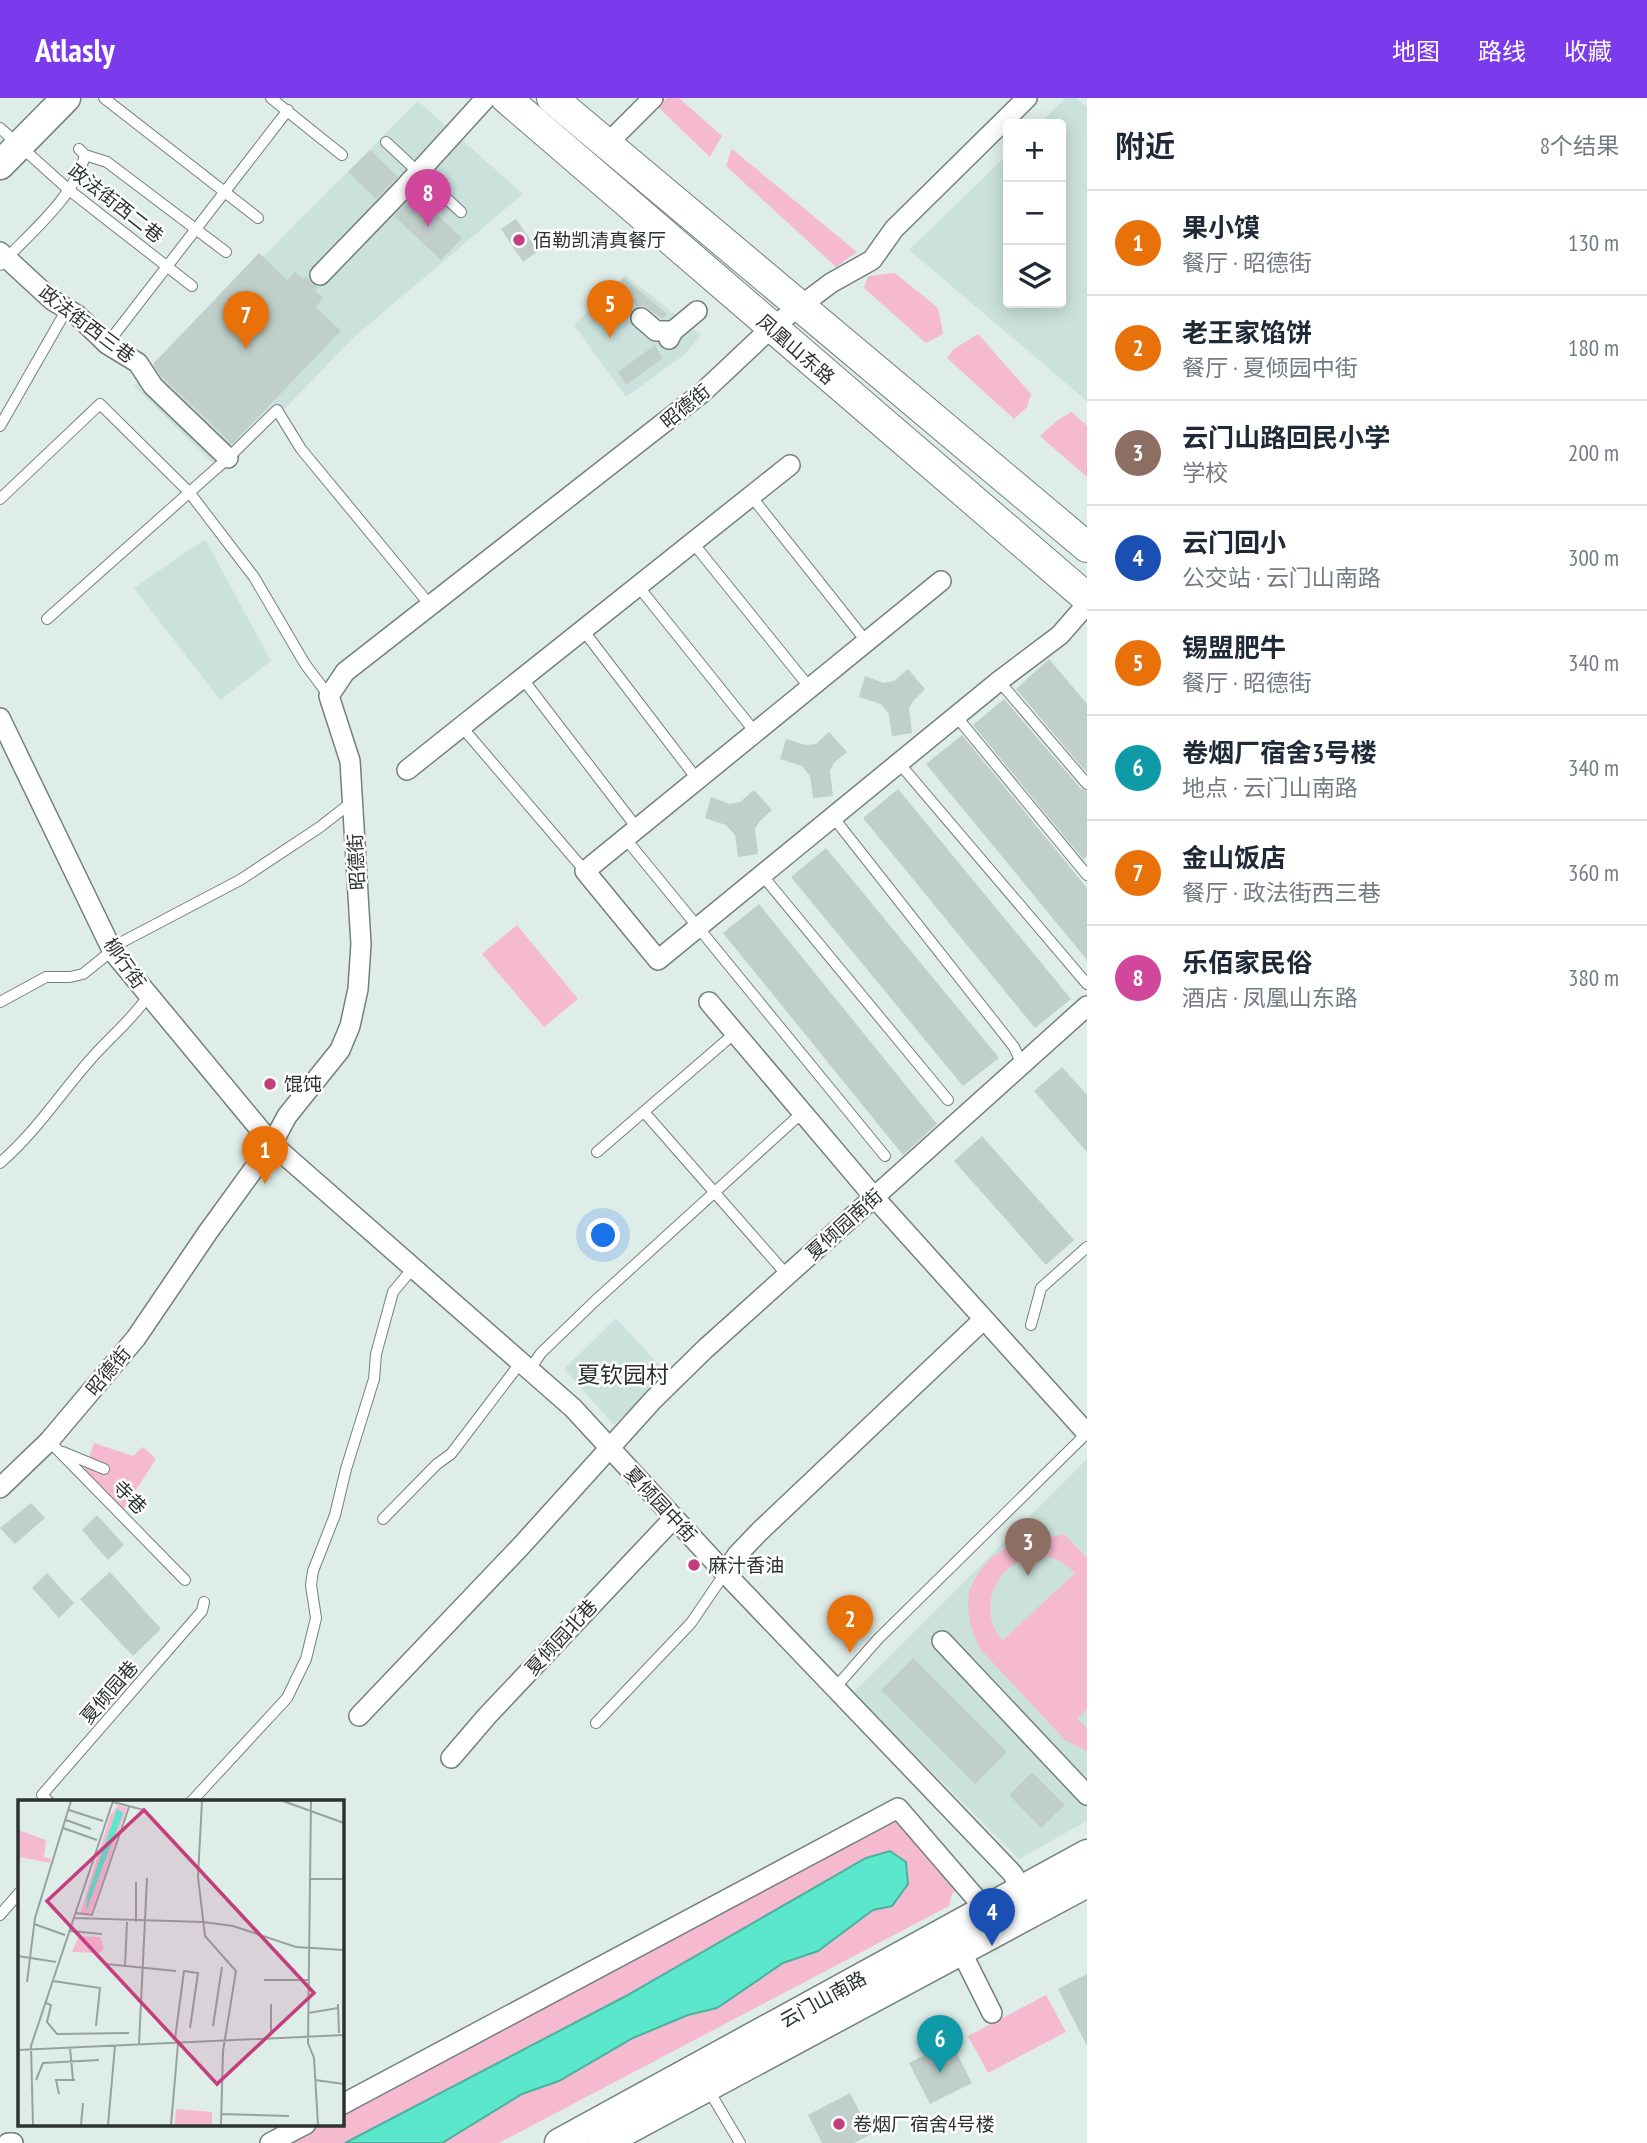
<!DOCTYPE html>
<html lang="zh">
<head>
<meta charset="utf-8">
<style>
  body { margin:0; font-family:"PT Sans Narrow","Noto Sans SC",sans-serif; background:#f2f2f3; color:#1f2937 }
  .controls { position:absolute; right:21px; top:21px; display:grid; overflow:hidden; border-radius:7px; box-shadow:0 4px 18px #0003 }
  .controls button { width:63px; height:63px; display:grid; place-items:center; padding:0; border:0; border-bottom:2px solid #e0e1e3; background:#fff; color:#1f2937; font:35px sans-serif }
  .you { position:absolute; left:604px; top:1138px; width:24px; height:24px; margin:-18px; border:5px solid #fff; border-radius:50%; background:#1a73e8; box-shadow:0 0 0 10px #1a73e833 }
  .badge { display:grid; place-items:center; width:46px; height:46px; border-radius:50%; background:#7c3aed; color:#fff; font-size:23px; font-weight:700 }
  .pin { position:absolute; translate:-50% -58px; filter:drop-shadow(0 2px 4px #0008) }
  .pin::after { content:''; position:absolute; top:37px; width:24px; height:21px; background:inherit; clip-path:polygon(0 0,100% 0,50% 100%) }
  .list { margin:0; padding:0; list-style:none }
  h2 { display:flex; justify-content:space-between; align-items:center; height:91px; margin:0; padding:0 28px; font-size:30px }
  h2 small { font-size:23px; font-weight:400; color:#747a83 }
  .list li { display:grid; grid-template-columns:46px 1fr auto; gap:21px; align-items:center; box-sizing:border-box; height:105px; padding:0 28px; border-top:2px solid #e0e1e3 }
  .list b { display:block; font-size:26px; white-space:nowrap }
  .list p { margin:0; font-size:23px; white-space:nowrap; color:#747a83 }
  .list em { font-size:23px; font-style:normal; color:#747a83 }
  .icon { flex:none; width:38px; height:38px; fill:none; stroke:currentColor; stroke-width:2; stroke-linecap:round; stroke-linejoin:round }
  .map { position:relative; flex:none; width:1087px; height:2045px; overflow:hidden }
  header { display:flex; align-items:center; gap:42px; box-sizing:border-box; height:98px; padding:0 35px; background:#7c3aed; color:#fff }
  header strong { font-size:33px }
  nav { display:flex; gap:38px; margin-inline-start:auto; font-size:24px }
  main { display:flex }
  aside { flex:1; background:#fff }
  .map>svg:first-child { display:block }
  .built { fill:#cbe2dc }
  .green { fill:#f6bad0; fill-rule:evenodd }
  .water { fill:#5ae7cb; stroke:#4cb19c; stroke-width:2 }
  .building { fill:#c1cfcb }
  .lines { fill:none; stroke-linecap:round; stroke-linejoin:round }
  .lane-casing { stroke:#74807d; stroke-width:12 }
  .street-casing { stroke:#74807d; stroke-width:22 }
  .secondary-casing { stroke:#74807d; stroke-width:31 }
  .primary-casing { stroke:#74807d; stroke-width:32 }
  .lane { stroke:#fff; stroke-width:10 }
  .street { stroke:#fff; stroke-width:19 }
  .secondary { stroke:#fff; stroke-width:28 }
  .primary { stroke:#fff; stroke-width:30 }
  .poi-dot { fill:#c43e7e; stroke:#fff; stroke-width:2.5 }
  .labels { text-anchor:middle; dominant-baseline:central; stroke-width:5; stroke-linejoin:round; paint-order:stroke }
  .street-label { font-size:19px; fill:#2c3230; stroke:#fff }
  .poi-label { font-size:19px; fill:#2c3230; stroke:#fff; text-anchor:start }
  .quarter-label { font-size:23px; fill:#2c3230; stroke:#fff }
  .inset-road { fill:none; stroke:#97a29f; stroke-width:2 }
  .view { fill:#c43e7e; fill-opacity:0.15; stroke:#c43e7e; stroke-width:3.5 }
  .inset-edge { fill:none; stroke:#2c3230; stroke-width:3.5 }
</style>
</head>
<body>
<header>
<strong>Atlasly</strong>
<nav><a>地图</a><a>路线</a><a>收藏</a></nav>
</header>
<main>
<div class="map">
<svg width="1087" height="2045" viewBox="0 0 1087 2045">
  <rect width="100%" height="100%" fill="#dfede9"/>
  <g class="built">
    <polygon points="1066,0 1076,0 1087,9 1087,303 909,152 1008,56 1008,205 1061,205 1061,26 1039,26"/>
    <polygon points="418,3 523,96 353,240 223,375 134,288"/>
    <polygon points="625,177 701,237 684,257 626,299 574,227"/>
    <polygon points="205,441 271,563 220,602 134,490"/>
    <polygon points="616,1220 667,1276 614,1327 564,1271"/>
    <polygon points="1087,1361 1087,1723 1019,1761 853,1595"/>
  </g>
  <g class="green">
    <polygon points="667,0 679,0 722,38 710,59 658,9"/>
    <polygon points="732,50 732,51 857,154 836,169 726,68"/>
    <polygon points="895,175 938,210 943,236 926,245 864,190 868,178"/>
    <polygon points="978,236 1031,296 1027,309 1014,321 947,260 954,251"/>
    <polygon points="1072,314 1087,328 1087,379 1040,338 1059,321"/>
    <polygon points="517,827 578,901 544,929 482,856"/>
    <polygon points="94,1345 133,1358 143,1349 156,1361 122,1413 84,1373"/>
    <path d="M1064,1436L1087,1460V1611L1077,1621L1087,1630V1653L1065,1642L980,1551L971,1529L968,1511L969,1493L978,1475L991,1460L1008,1448ZM1047,1458L1062,1464L1075,1475L1003,1542C981,1521 989,1481 1015,1466C1025,1459 1035,1459 1047,1458Z"/>
    <polygon points="898,1721 961,1786 952,1796 949,1808 499,2045 287,2045 323,2026 341,2026 341,2016"/>
    <polygon points="1046,1897 1066,1934 988,1975 968,1938"/>
  </g>
  <polygon class="water" points="890,1753 906,1764 908,1786 892,1808 873,1812 818,1853 783,1865 717,1910 688,1917 633,1940 559,1983 522,1996 442,2045 345,2045 624,1899 866,1760"/>
  <g class="building">
    <polygon points="370,52 398,79 376,101 348,74"/>
    <polygon points="415,96 462,140 441,162 394,118"/>
    <polygon points="516,121 538,153 523,164 501,131"/>
    <polygon points="259,155 287,182 295,173 303,181 306,178 311,185 318,189 315,192 323,200 316,209 341,233 232,346 161,278 153,266"/>
    <polygon points="624,180 667,216 663,221 644,208 637,208 615,190"/>
    <polygon points="655,247 663,260 626,287 618,274"/>
    <polygon points="1049,561 1087,606 1087,675 1016,591"/>
    <polygon points="908,571 925,591 913,603 909,610 912,635 892,638 889,616 881,606 859,599 865,578 884,585 894,583"/>
    <polygon points="1004,601 1081,691 1087,693 1087,758 1083,761 973,627"/>
    <polygon points="829,634 847,654 834,665 830,673 833,698 813,700 810,678 802,668 780,661 786,641 805,647 816,646"/>
    <polygon points="962,637 1087,790 1087,862 926,666"/>
    <polygon points="898,691 1071,901 1035,930 863,720"/>
    <polygon points="754,692 772,712 759,724 755,731 758,756 738,759 735,737 726,727 705,720 711,699 730,706 740,704"/>
    <polygon points="826,750 999,960 963,988 791,779"/>
    <polygon points="759,806 937,1026 903,1057 723,835"/>
    <polygon points="1062,969 1087,997 1087,1054 1034,993"/>
    <polygon points="982,1038 1074,1142 1046,1167 954,1063"/>
    <polygon points="31,1405 45,1420 15,1446 0,1430"/>
    <polygon points="97,1417 124,1447 108,1462 82,1432"/>
    <polygon points="110,1474 161,1531 133,1558 80,1501"/>
    <polygon points="47,1475 74,1505 59,1520 32,1490"/>
    <polygon points="913,1560 1007,1654 975,1686 881,1592"/>
    <polygon points="1032,1674 1065,1707 1041,1730 1009,1697"/>
    <polygon points="1087,1876 1087,1948 1058,1891"/>
    <polygon points="951,1944 972,1985 930,2006 909,1965"/>
    <polygon points="850,1995 871,2036 854,2045 822,2045 808,2017"/>
  </g>
  <g class="lines">
    <g class="lane-casing">
      <g id="lane">
        <polyline points="104,0 258,120"/>
        <polyline points="271,0 342,57"/>
        <polyline points="0,30 69,92 192,188"/>
        <polyline points="386,44 461,114"/>
        <polyline points="79,51 85,57 107,64 226,154"/>
        <path d="M0,167C29,136 75,99 85,57"/>
        <polyline points="107,246 288,12"/>
        <polyline points="0,328 67,211"/>
        <polyline points="751,398 866,543"/>
        <polyline points="0,401 100,306 189,394 254,479 305,566 329,598"/>
        <polyline points="693,445 810,590"/>
        <polyline points="638,488 755,634"/>
        <polyline points="47,521 228,360 277,312 301,351 430,507"/>
        <polyline points="583,532 697,681"/>
        <polyline points="522,580 637,730"/>
        <polyline points="999,583 1087,686"/>
        <polyline points="956,618 1087,777"/>
        <polyline points="461,628 585,773"/>
        <polyline points="899,665 1087,886"/>
        <polyline points="833,719 1014,949 1019,960"/>
        <polyline points="625,740 885,1058"/>
        <polyline points="762,777 948,1002"/>
        <polyline points="0,904 46,879 70,879 83,876 124,843 240,782 320,729 352,704"/>
        <polyline points="644,1014 787,1177"/>
        <polyline points="597,1054 735,935"/>
        <path d="M0,1065C35,1035 60,996 90,962C109,940 132,922 148,898"/>
        <polyline points="1031,1227 1041,1190 1087,1149"/>
        <polyline points="530,1271 541,1255 595,1203 794,1022 804,1016"/>
        <polyline points="49,1343 185,1482"/>
        <polyline points="63,1354 104,1371"/>
        <polyline points="383,1421 437,1366 451,1356 521,1264"/>
        <polyline points="835,1590 878,1541 1083,1339 1084,1332"/>
        <polyline points="596,1625 691,1525 725,1475"/>
        <polyline points="49,1704 42,1697 202,1513 204,1504"/>
        <polyline points="191,1704 287,1600 306,1561 316,1520 311,1487 313,1473 335,1417 346,1371 374,1281 376,1256 393,1194 413,1170"/>
        <polyline points="0,1817 19,1795"/>
        <polyline points="708,1991 740,2045"/>
      </g>
    </g>
    <g class="street-casing">
      <g id="street">
        <polyline points="607,46 653,0"/>
        <polyline points="0,154 52,202 77,217 107,246 138,265 153,288 228,360"/>
        <polyline points="320,177 405,89 486,0"/>
        <polyline points="641,220 656,233 673,233"/>
        <polyline points="669,241 673,233 697,213"/>
        <polyline points="941,483 585,773 658,862 999,583 1060,537 1087,506"/>
        <polyline points="0,620 113,854 272,1046 573,1310 725,1475 1012,1775 1023,1792"/>
        <polyline points="407,672 790,367"/>
        <polyline points="709,904 874,1099 1084,1332"/>
        <polyline points="0,1390 49,1343 136,1240 208,1134 272,1046 287,1018 340,952 350,928 358,891 361,846 350,663 329,598 345,574 703,294 771,230 831,185 872,162 894,131 1027,0"/>
        <polyline points="725,1475 737,1457 760,1433 983,1222"/>
        <polyline points="942,1543 1087,1697"/>
        <polyline points="359,1618 522,1447 653,1302 705,1251 1087,908"/>
        <polyline points="451,1660 487,1618 674,1420"/>
        <polyline points="961,1853 992,1915"/>
        <polyline points="341,2007 898,1710 986,1812"/>
        <polyline points="8,2045 13,2045"/>
        <polyline points="270,2045 306,2026"/>
      </g>
    </g>
    <g class="secondary-casing">
      <g id="secondary">
        <polyline points="0,67 66,0"/>
        <polyline points="559,2045 1087,1756"/>
        <polyline points="603,2045 1087,1785"/>
      </g>
    </g>
    <g class="primary-casing">
      <g id="primary">
        <polyline points="506,0 1087,500"/>
        <polyline points="552,0 1087,449"/>
      </g>
    </g>
    <use href="#lane" class="lane"/>
    <use href="#street" class="street"/>
    <use href="#secondary" class="secondary"/>
    <use href="#primary" class="primary"/>
  </g>
  <g class="poi-dot">
    <circle cx="519" cy="142" r="7"/>
    <circle cx="270" cy="986" r="7"/>
    <circle cx="694" cy="1467" r="7"/>
    <circle cx="839" cy="2026" r="7"/>
  </g>
  <g class="labels">
    <g class="street-label">
      <text transform="translate(116 105) rotate(38)">政法街西二巷</text>
      <text transform="translate(87 226) rotate(37)">政法街西三巷</text>
      <text transform="translate(796 251) rotate(41)">凤凰山东路</text>
      <text transform="translate(685 308) rotate(-39)">昭德街</text>
      <text transform="translate(356 764) rotate(-93)">昭德街</text>
      <text transform="translate(125 865) rotate(55)">柳行街</text>
      <text transform="translate(844 1126) rotate(-42)">夏倾园南街</text>
      <text transform="translate(108 1273) rotate(-50)">昭德街</text>
      <text transform="translate(130 1399) rotate(45)">寺巷</text>
      <text transform="translate(661 1406) rotate(47)">夏倾园中街</text>
      <text transform="translate(561 1539) rotate(-47)">夏倾园北巷</text>
      <text transform="translate(109 1594) rotate(-49)">夏倾园巷</text>
      <text transform="translate(823 1901) rotate(-29)">云门山南路</text>
    </g>
    <g class="poi-label">
      <text x="533" y="142">佰勒凯清真餐厅</text>
      <text x="284" y="986">馄饨</text>
      <text x="708" y="1467">麻汁香油</text>
      <text x="853" y="2026">卷烟厂宿舍4号楼</text>
    </g>
    <g class="quarter-label">
      <text x="623" y="1276">夏钦园村</text>
    </g>
  </g>
  <g transform="translate(18 1702)">
    <rect width="326" height="326" fill="#dfede9"/>
    <path d="M100,5L109,8L73,114H62L92,16ZM0,30L28,40L26,57L33,59L32,63L3,57L0,70ZM61,136L82,137L86,148L82,153L54,152ZM158,309L194,312V325H157Z" fill="#f6bad0"/>
    <path d="M99,9L105,13L68,111L69,96Z" fill="#5ae7cb"/>
    <path class="inset-road" d="M184,1L180,77L187,136L218,171L205,251L203,325M265,1L326,23M293,1L290,243L296,258L300,325M95,2L126,10M51,10L85,21M48,20L73,29M45,28L79,40M293,79H326M118,82V122M58,113L74,115L111,7M56,118L185,122L215,126L278,147L326,150M16,124L47,135M52,131L84,134M0,156L38,162M88,164L158,171M107,166L109,122M246,180H291M35,181L82,188L78,226M9,182L17,118L53,1M28,203L33,205L29,222L39,234L111,233M320,204L321,233M290,213L320,208M195,226L204,167M253,235V204M157,239L166,171L180,173L172,228M121,244L129,78M52,248L55,280M0,250L326,235M18,280L25,263L81,260M297,280L326,284M41,294L38,280H57M203,314L271,316M15,325L13,246L95,1M63,325L65,303M90,325L97,246M153,325L160,244"/>
    <path class="view" d="M126,10L296,193L199,284L29,101Z"/>
    <rect width="326" height="326" class="inset-edge"/>
  </g>
</svg>
<div class="controls">
<button>+</button>
<button>−</button>
<button><svg class="icon" aria-label="layers" viewBox="0 0 24 24"><path d="M12 4l9 5-9 5-9-5zM3 14l9 5 9-5"/></svg></button>
</div>
<div class="you"></div>
<div class="pin badge" style="left:265px;top:1086px;background:#e8710a">1</div>
<div class="pin badge" style="left:850px;top:1555px;background:#e8710a">2</div>
<div class="pin badge" style="left:1028px;top:1478px;background:#8d6e63">3</div>
<div class="pin badge" style="left:992px;top:1848px;background:#1a4fb4">4</div>
<div class="pin badge" style="left:610px;top:240px;background:#e8710a">5</div>
<div class="pin badge" style="left:940px;top:1975px;background:#0f9aa8">6</div>
<div class="pin badge" style="left:246px;top:251px;background:#e8710a">7</div>
<div class="pin badge" style="left:428px;top:129px;background:#d1479c">8</div>
</div>
<aside>
<h2>附近<small>8个结果</small></h2>
<ul class="list">
<li><span class="badge" style="background:#e8710a">1</span><div><b>果小馍</b><p>餐厅 · 昭德街</p></div><em>130 m</em></li>
<li><span class="badge" style="background:#e8710a">2</span><div><b>老王家馅饼</b><p>餐厅 · 夏倾园中街</p></div><em>180 m</em></li>
<li><span class="badge" style="background:#8d6e63">3</span><div><b>云门山路回民小学</b><p>学校</p></div><em>200 m</em></li>
<li><span class="badge" style="background:#1a4fb4">4</span><div><b>云门回小</b><p>公交站 · 云门山南路</p></div><em>300 m</em></li>
<li><span class="badge" style="background:#e8710a">5</span><div><b>锡盟肥牛</b><p>餐厅 · 昭德街</p></div><em>340 m</em></li>
<li><span class="badge" style="background:#0f9aa8">6</span><div><b>卷烟厂宿舍3号楼</b><p>地点 · 云门山南路</p></div><em>340 m</em></li>
<li><span class="badge" style="background:#e8710a">7</span><div><b>金山饭店</b><p>餐厅 · 政法街西三巷</p></div><em>360 m</em></li>
<li><span class="badge" style="background:#d1479c">8</span><div><b>乐佰家民俗</b><p>酒店 · 凤凰山东路</p></div><em>380 m</em></li>
</ul>
</aside>
</main>
</body>
</html>
